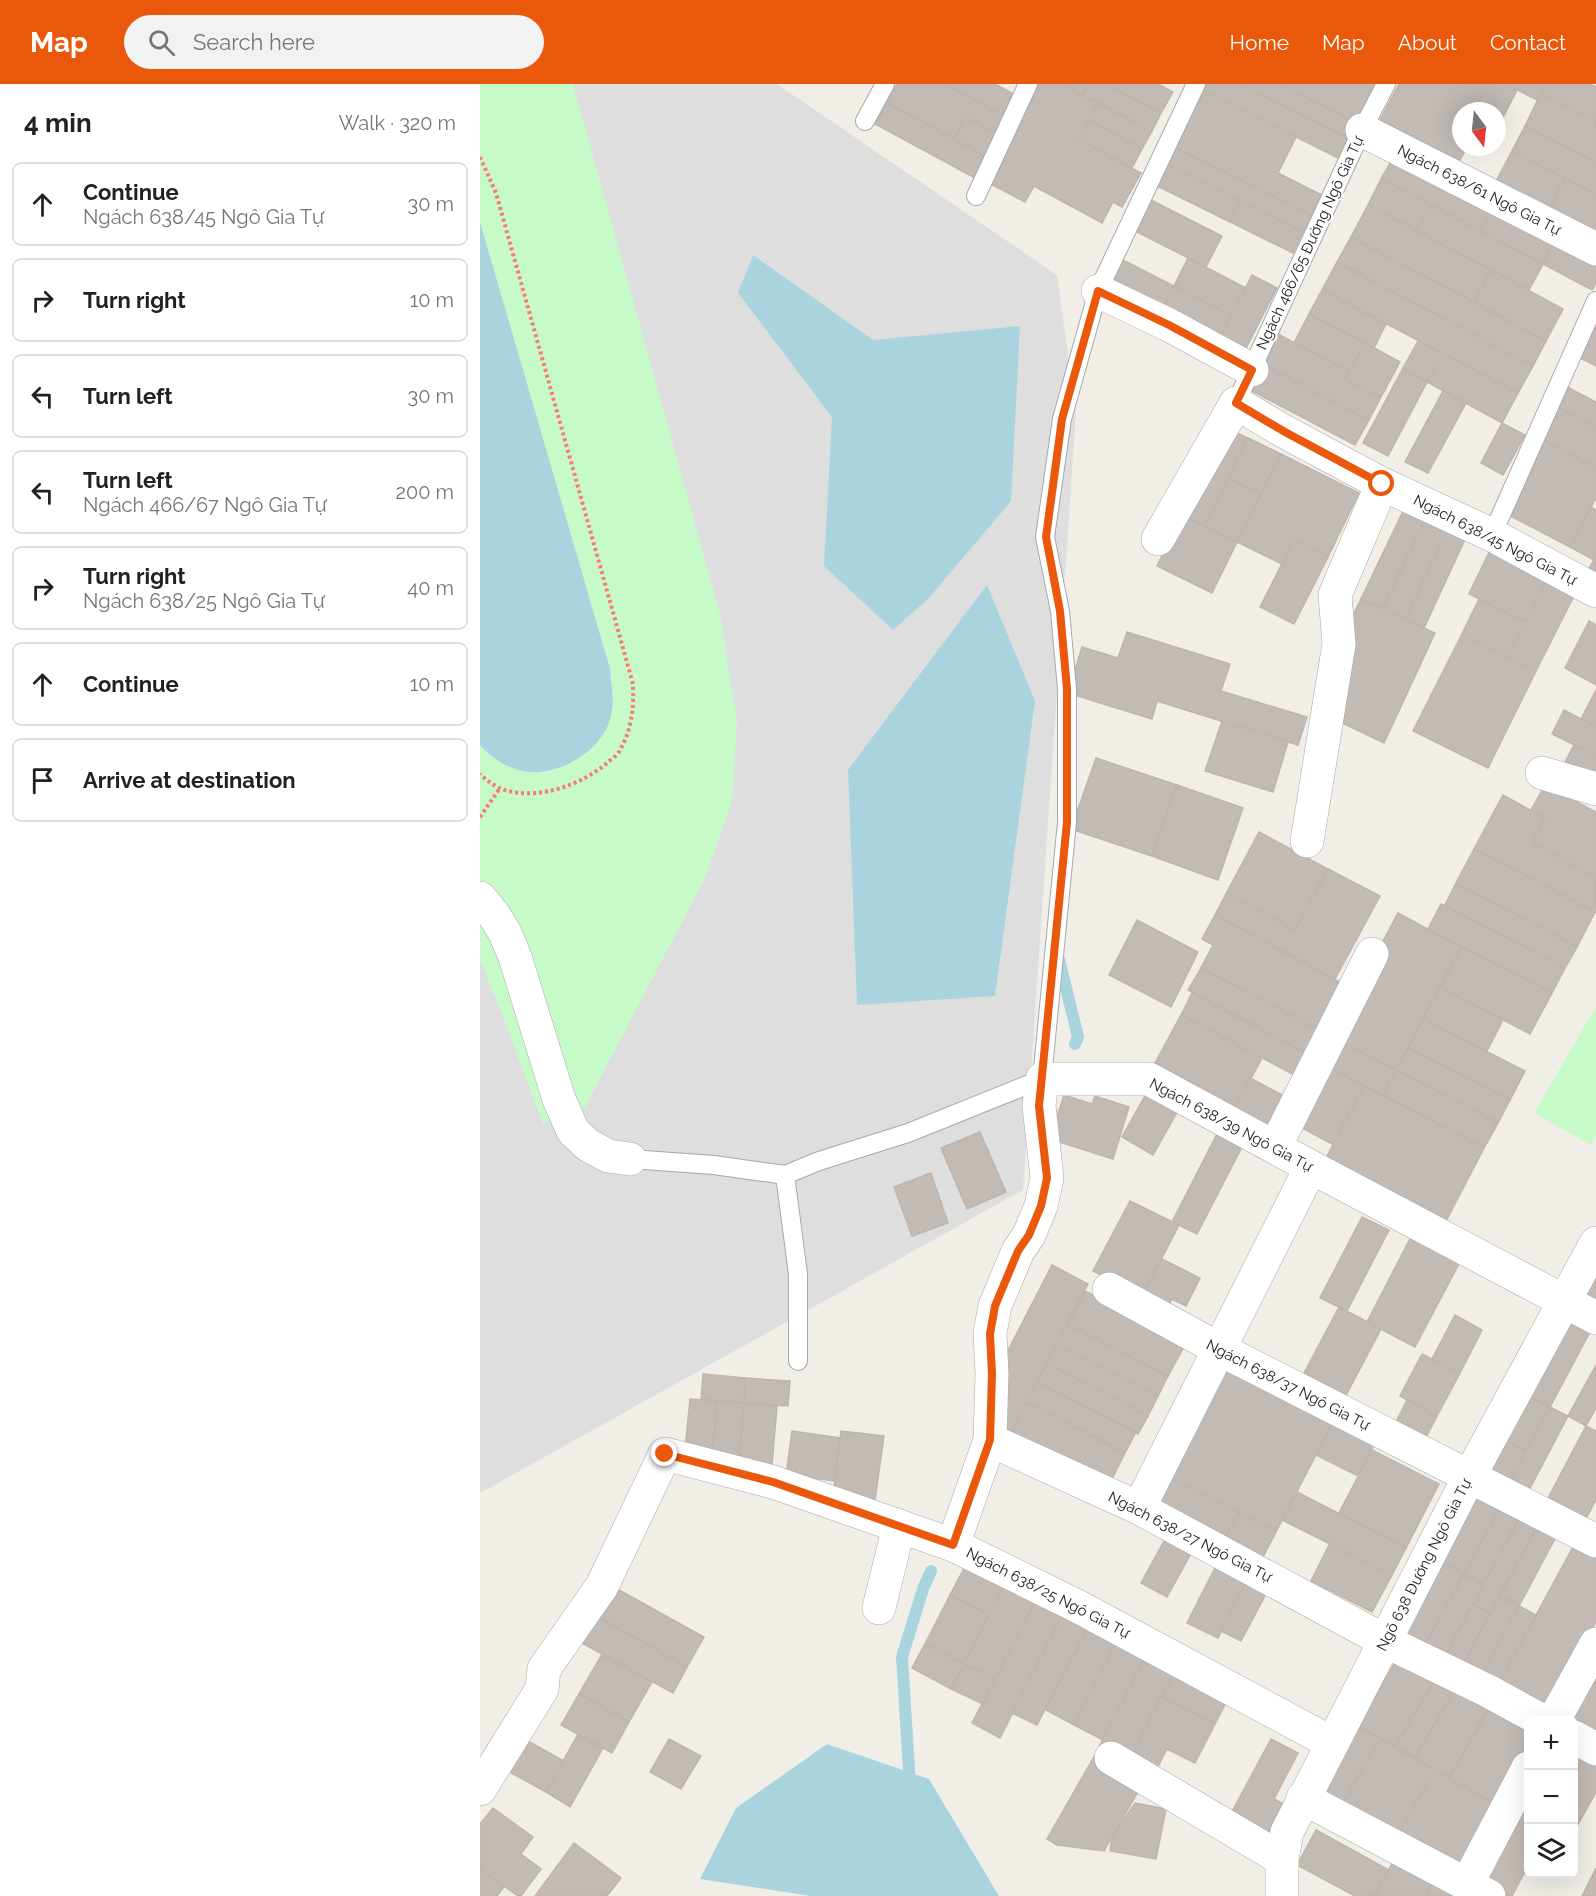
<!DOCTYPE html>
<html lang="en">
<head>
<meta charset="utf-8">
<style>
  body { margin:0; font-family:Raleway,sans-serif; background:#f2f2f2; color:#202124 }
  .controls { position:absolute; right:18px; bottom:18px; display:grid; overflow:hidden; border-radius:9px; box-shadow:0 6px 24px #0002 }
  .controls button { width:54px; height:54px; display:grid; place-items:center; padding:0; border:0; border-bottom:2px solid #e0e0e0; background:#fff; color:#202124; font:30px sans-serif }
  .compass { position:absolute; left:972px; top:18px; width:54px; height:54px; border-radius:50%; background:#fff; box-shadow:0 6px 24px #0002; rotate:165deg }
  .stop { position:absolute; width:18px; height:18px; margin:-14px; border:4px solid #ea580c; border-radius:50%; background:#fff }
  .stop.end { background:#ea580c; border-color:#fff; box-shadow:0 2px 6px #0008 }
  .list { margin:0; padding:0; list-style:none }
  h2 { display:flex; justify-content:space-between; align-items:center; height:78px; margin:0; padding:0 24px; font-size:26px }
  h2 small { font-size:20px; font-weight:400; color:#757577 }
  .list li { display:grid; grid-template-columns:39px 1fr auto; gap:18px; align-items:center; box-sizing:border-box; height:84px; margin:0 12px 12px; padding:0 12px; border:2px solid #e0e0e0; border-radius:9px }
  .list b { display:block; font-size:22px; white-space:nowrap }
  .list p { margin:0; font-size:20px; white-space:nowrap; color:#757577 }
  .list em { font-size:20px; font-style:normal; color:#757577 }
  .icon { flex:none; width:33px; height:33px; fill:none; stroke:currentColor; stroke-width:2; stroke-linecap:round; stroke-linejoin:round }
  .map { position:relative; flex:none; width:1116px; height:1812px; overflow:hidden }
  header { display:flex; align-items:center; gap:36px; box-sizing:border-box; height:84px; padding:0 30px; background:#ea580c; color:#fff }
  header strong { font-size:28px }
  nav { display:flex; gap:33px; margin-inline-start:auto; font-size:21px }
  .search { width:420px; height:54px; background:#f2f2f2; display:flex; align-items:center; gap:15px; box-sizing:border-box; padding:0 21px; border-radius:33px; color:#757577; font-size:22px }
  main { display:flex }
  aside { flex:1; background:#fff }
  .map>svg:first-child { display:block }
  .residential { fill:#dfdede }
  .park { fill:#c6fac9 }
  .water { fill:#a9d4de }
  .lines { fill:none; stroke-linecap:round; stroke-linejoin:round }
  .stream { stroke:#a9d4de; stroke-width:12 }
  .building { fill:#c2bab4; stroke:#c3b4aa; stroke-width:1.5 }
  .lane-casing { stroke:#a8a8a8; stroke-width:20 }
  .street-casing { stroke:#a8a8a8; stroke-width:34 }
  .path { stroke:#f97b71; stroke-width:4; stroke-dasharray:3 3; stroke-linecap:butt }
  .lane { stroke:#fff; stroke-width:18 }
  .street { stroke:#fff; stroke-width:33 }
  .route { stroke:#ea580c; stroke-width:8 }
  .labels { text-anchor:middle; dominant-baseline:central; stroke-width:4.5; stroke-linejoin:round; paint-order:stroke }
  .street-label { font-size:15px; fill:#212121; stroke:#fff }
</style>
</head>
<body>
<header>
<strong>Map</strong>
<div class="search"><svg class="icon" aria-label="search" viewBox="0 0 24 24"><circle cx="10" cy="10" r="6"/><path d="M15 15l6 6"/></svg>Search here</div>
<nav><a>Home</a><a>Map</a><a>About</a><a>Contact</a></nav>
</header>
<main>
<aside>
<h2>4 min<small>Walk · 320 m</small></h2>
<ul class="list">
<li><svg class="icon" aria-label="ahead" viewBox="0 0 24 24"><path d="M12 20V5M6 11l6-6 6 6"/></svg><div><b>Continue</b><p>Ngách 638/45 Ngô Gia Tự</p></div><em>30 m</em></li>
<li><svg class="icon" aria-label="right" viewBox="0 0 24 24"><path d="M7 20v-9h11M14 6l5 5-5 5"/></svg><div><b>Turn right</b></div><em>10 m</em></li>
<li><svg class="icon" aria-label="left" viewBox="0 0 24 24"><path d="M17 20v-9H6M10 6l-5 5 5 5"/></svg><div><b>Turn left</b></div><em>30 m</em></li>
<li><svg class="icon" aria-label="left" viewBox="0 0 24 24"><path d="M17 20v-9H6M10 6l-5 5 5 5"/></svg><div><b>Turn left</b><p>Ngách 466/67 Ngô Gia Tự</p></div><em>200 m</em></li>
<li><svg class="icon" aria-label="right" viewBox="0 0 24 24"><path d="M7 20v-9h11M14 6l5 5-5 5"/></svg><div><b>Turn right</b><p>Ngách 638/25 Ngô Gia Tự</p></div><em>40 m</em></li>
<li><svg class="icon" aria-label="ahead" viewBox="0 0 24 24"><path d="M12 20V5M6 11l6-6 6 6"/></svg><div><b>Continue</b></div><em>10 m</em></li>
<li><svg class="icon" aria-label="arrive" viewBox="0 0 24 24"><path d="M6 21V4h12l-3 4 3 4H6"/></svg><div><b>Arrive at destination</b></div></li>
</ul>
</aside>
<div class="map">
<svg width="1116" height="1812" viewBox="0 0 1116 1812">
  <rect width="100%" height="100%" fill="#f1eee8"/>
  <polygon class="residential" points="0,0 297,0 577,191 596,329 543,1106 0,1409"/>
  <g class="park">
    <polygon points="0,0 93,0 240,530 257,637 252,718 225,794 105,1023 63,1040 25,938 0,876"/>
    <polygon points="1116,923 1116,1052 1111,1061 1054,1029"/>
  </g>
  <g class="water">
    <path d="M0,138L130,585C131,600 135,617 131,632C123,666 82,691 48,688C30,686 11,674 0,661Z"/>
    <polygon points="273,171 393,256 540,242 531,417 449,514 413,546 344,482 352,333 258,209"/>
    <polygon points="507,501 555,617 515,912 377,921 368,686"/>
    <polygon points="347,1660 449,1695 519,1812 331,1812 220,1795 256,1724"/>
  </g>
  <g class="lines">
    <g class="stream">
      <polyline points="579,875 598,953 595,960"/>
      <polyline points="430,1702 422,1573 443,1505 451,1487"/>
    </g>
  </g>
  <g class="building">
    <polygon points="417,0 465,0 528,34 519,51 486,33 474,55 407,19"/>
    <polygon points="465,0 515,0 539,13 528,34"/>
    <polygon points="556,0 582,0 618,19 599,56 661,89 642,123 633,118 622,139 554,102 545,118 505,97"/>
    <polygon points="582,0 608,0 603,11"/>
    <polygon points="608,0 626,0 681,29 672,47 603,11"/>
    <polygon points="626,0 678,0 693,8 681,29"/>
    <polygon points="720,0 758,0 868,54 858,74 718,4"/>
    <polygon points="758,0 798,0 876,38 868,54"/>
    <polygon points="798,0 892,0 894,1 876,38"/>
    <polygon points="919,0 1026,0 1037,6 1017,45 1017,27 981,27 981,63 987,63 980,76 900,36"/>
    <polygon points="1026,0 1065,0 1057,16"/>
    <polygon points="1066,0 1110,0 1116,3 1116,37 1061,9"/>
    <polygon points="718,4 816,53 798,89 842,111 832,131 690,61"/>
    <polygon points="1061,9 1116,37 1116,78 1045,42"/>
    <polygon points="407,19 507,73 495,94 395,40"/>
    <polygon points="618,19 672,47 662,65 609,36"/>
    <polygon points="486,33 519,51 507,73 474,55"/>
    <polygon points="609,36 662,65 652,84 599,56"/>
    <polygon points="1045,42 1116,78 1116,110 1032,67"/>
    <polygon points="690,61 832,131 823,148 681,78"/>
    <polygon points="918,65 1015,117 1000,147 901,95"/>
    <polygon points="1032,67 1085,94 1069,126 1015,99"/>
    <polygon points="681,78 760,117 750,138 671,99"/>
    <polygon points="1085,94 1116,110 1116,150 1069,126"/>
    <polygon points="901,95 951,121 937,147 888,121"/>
    <polygon points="667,114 742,152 726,183 651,145"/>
    <polygon points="1016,115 1079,148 1063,180 1000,147"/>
    <polygon points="760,117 823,148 813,169 750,138"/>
    <polygon points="888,121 1011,186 994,218 871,153"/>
    <polygon points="951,121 1063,180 1049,206 937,147"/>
    <polygon points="1079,148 1116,168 1116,199 1112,206 1063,180"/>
    <polygon points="871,153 1066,257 1053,282 857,178"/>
    <polygon points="637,173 694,202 681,228 623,199"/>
    <polygon points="708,174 766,204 751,231 694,202"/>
    <polygon points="857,178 1053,282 1038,309 842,206"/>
    <polygon points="1011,186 1083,225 1066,257 994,218"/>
    <polygon points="772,191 797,204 763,270 738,258"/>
    <polygon points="694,202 751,231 738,258 681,228"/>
    <polygon points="842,206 906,240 894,264 829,230"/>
    <polygon points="829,230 885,259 869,288 814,259"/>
    <polygon points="1112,242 1116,244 1116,282 1096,272"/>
    <polygon points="798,250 869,288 865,295 901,313 889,336 782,280"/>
    <polygon points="938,257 963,270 947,298 922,286"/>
    <polygon points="885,259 920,278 901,313 865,295"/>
    <polygon points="963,270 1038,309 1022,339 947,298"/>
    <polygon points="782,280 889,336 875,361 768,305"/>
    <polygon points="922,286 947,298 908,372 883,359"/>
    <polygon points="1087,303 1116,318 1116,344 1077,323"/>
    <polygon points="963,307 986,319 948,389 925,378"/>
    <polygon points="1077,323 1116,344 1116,384 1060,355"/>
    <polygon points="1022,339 1045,351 1023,391 1001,379"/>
    <polygon points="746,344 768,354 725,442 702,431"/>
    <polygon points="768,354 801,370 781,410 748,394"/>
    <polygon points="1060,355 1116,384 1116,414 1090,463 1021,427"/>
    <polygon points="801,370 879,409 848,473 814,456 802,480 757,458"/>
    <polygon points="748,394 781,410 757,458 725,442"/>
    <polygon points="926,421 947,431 903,525 881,515"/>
    <polygon points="1111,423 1116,426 1116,496 1105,491 1114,476 1090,463"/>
    <polygon points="702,431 757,458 732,509 677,482"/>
    <polygon points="947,431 970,441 925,536 903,525"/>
    <polygon points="970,441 988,449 944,544 925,536"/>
    <polygon points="814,456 848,473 814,540 780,523"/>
    <polygon points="1015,456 1073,485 1046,538 989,510"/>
    <polygon points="1069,492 1097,506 1056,587 1028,573"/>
    <polygon points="881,515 955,549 904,659 852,634 861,556"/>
    <polygon points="999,515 1046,538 1028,573 982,550"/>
    <polygon points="1109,537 1116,541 1116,601 1085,584"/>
    <polygon points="647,548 750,580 741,607 827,633 818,661 677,617 672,635 588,609 602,563 638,574"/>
    <polygon points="982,550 1056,587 1008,684 933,647"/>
    <polygon points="1116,606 1116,643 1101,635"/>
    <polygon points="1084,626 1116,643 1116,672 1072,650"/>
    <polygon points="742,637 808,658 793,708 725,687"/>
    <polygon points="1094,661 1116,672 1116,698 1083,682"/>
    <polygon points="616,674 697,701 672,772 591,745"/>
    <polygon points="697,701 763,724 738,796 672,772"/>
    <polygon points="1065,701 1116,728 1116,793 1052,759 1065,734 1051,726"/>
    <polygon points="1023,711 1065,734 1052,759 1116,793 1115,828 994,765"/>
    <polygon points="779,748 848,785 815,846 746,810"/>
    <polygon points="994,765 1115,828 1097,863 976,799"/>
    <polygon points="848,785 900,812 855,895 735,831 746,810 815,846"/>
    <polygon points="976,799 1097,863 1085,884 965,821"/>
    <polygon points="961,820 1085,884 1072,909 948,845"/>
    <polygon points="918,829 981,863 916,986 852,953"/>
    <polygon points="735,831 869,903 844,949 721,884 733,861 722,855"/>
    <polygon points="657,836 718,868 691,923 629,891"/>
    <polygon points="981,863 1072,909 1050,950 960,903"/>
    <polygon points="721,884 844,949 832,972 708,906"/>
    <polygon points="960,903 1023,936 1007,967 943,935"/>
    <polygon points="712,909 832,972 820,994 701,931"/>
    <polygon points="701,931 782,974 756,1022 675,979"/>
    <polygon points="943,935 1045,987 1030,1016 928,964"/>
    <polygon points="852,953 916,986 903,1011 840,978"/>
    <polygon points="928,964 1030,1016 1018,1039 916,986"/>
    <polygon points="840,978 884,1002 854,1061 809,1037"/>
    <polygon points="916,986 1018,1039 1004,1064 903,1011"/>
    <polygon points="770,994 808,1014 789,1049 752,1029"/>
    <polygon points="884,1002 1004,1064 965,1139 845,1076"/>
    <polygon points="667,1008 699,1025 673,1071 642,1053"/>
    <polygon points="584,1011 612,1020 615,1012 649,1023 633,1075 570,1055"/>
    <polygon points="500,1048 526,1108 487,1125 461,1064"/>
    <polygon points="738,1048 763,1061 717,1150 692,1138"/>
    <polygon points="451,1089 468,1139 432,1152 414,1103"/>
    <polygon points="650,1117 699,1141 662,1212 613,1187"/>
    <polygon points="882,1133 909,1146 867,1227 840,1214"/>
    <polygon points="933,1149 982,1174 935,1263 887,1238"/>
    <polygon points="682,1175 720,1194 706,1222 692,1215 685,1228 662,1212"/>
    <polygon points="572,1181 608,1200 530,1351 505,1338 521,1280"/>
    <polygon points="1116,1183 1116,1225 1094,1214"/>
    <polygon points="605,1207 706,1259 688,1292 588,1240"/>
    <polygon points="859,1223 901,1245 864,1315 822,1293"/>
    <polygon points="975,1231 1002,1246 980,1289 952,1275"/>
    <polygon points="1089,1235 1110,1248 1070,1323 1048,1312"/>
    <polygon points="588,1240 688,1292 678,1312 576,1261"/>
    <polygon points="576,1261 678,1312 668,1332 567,1280"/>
    <polygon points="942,1270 980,1289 957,1332 920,1312"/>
    <polygon points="567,1280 668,1332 658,1350 557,1298"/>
    <polygon points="745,1280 854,1336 796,1448 686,1392"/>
    <polygon points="1116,1281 1116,1324 1106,1342 1088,1332"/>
    <polygon points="223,1290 265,1294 264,1319 221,1315"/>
    <polygon points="265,1294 310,1297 308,1322 264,1319"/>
    <polygon points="557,1298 656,1348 645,1369 546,1318"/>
    <polygon points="1048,1312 1070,1323 1046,1367 1024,1355"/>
    <polygon points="210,1315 237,1317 233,1368 205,1366"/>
    <polygon points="927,1316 957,1332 939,1367 909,1352"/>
    <polygon points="237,1317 264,1319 259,1379 232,1376"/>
    <polygon points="546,1318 645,1369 629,1401 530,1351"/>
    <polygon points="264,1319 297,1322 292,1381 259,1379"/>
    <polygon points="1070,1323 1088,1332 1047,1410 1028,1401"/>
    <polygon points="854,1336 896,1357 878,1392 836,1371"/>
    <polygon points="1106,1342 1116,1347 1116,1416 1103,1440 1065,1420"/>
    <polygon points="312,1347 360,1354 355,1397 306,1391"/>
    <polygon points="361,1347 404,1352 395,1416 353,1411"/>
    <polygon points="1024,1355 1046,1367 1028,1401 1006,1390"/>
    <polygon points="892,1366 959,1400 926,1464 859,1429"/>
    <polygon points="686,1392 759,1429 745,1454 674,1418"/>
    <polygon points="817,1408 926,1464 912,1491 802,1436"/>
    <polygon points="996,1408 1021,1422 984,1490 958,1477"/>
    <polygon points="1021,1422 1041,1432 1003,1501 984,1490"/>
    <polygon points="759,1429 796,1448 783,1473 745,1454"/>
    <polygon points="1041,1432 1058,1441 1010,1529 993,1520"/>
    <polygon points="1058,1441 1077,1451 1039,1522 1020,1512"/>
    <polygon points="688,1450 714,1464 687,1513 661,1499"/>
    <polygon points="850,1459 912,1491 892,1528 831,1497"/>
    <polygon points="1093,1463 1116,1475 1116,1538 1068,1628 1018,1601"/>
    <polygon points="488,1477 527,1497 509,1531 470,1511"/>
    <polygon points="958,1477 984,1490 944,1563 920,1549"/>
    <polygon points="736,1482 766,1498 738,1554 707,1539"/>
    <polygon points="984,1490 1003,1501 965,1573 944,1563"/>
    <polygon points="121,1496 224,1553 207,1583 104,1525"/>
    <polygon points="527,1497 558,1512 515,1595 484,1580"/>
    <polygon points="766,1498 787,1508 761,1557 741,1547"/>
    <polygon points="470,1511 509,1531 484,1580 445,1560"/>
    <polygon points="558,1512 585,1526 520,1654 492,1639"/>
    <polygon points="1020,1512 1039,1522 1001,1592 982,1582"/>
    <polygon points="993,1520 1010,1529 982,1582 965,1573"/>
    <polygon points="1039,1522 1056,1531 1018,1601 1001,1592"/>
    <polygon points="104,1525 207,1583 193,1609 89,1552"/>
    <polygon points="585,1526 610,1539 557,1641 532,1629"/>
    <polygon points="610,1539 639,1553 594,1641 566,1626"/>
    <polygon points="639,1553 668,1568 623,1656 594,1641"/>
    <polygon points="445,1560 484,1580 471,1605 432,1584"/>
    <polygon points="922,1566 959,1588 915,1663 878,1642"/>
    <polygon points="668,1568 698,1583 649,1678 619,1663"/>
    <polygon points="122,1570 172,1598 149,1638 99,1610"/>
    <polygon points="484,1580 515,1595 503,1620 471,1605"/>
    <polygon points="1116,1580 1116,1653 1094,1641 1094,1636 1086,1636"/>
    <polygon points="698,1583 751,1609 735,1640 681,1613"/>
    <polygon points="959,1588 979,1599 935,1674 915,1663"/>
    <polygon points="979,1599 1013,1618 969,1694 935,1674"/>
    <polygon points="99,1610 149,1638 132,1669 81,1641"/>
    <polygon points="681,1613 735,1640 715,1679 687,1665 674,1690 649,1678"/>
    <polygon points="1013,1618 1048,1638 1048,1666 1017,1721 969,1694"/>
    <polygon points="878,1642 900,1654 858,1728 836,1715"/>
    <polygon points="35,1650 84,1677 66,1708 17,1681"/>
    <polygon points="98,1650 123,1664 90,1723 66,1708"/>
    <polygon points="900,1654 955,1686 913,1759 858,1728"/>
    <polygon points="189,1655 221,1672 201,1705 170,1688"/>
    <polygon points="791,1655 818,1669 794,1715 804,1720 785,1755 748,1735"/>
    <polygon points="1094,1663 1116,1675 1116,1708 1094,1748"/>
    <polygon points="615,1671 663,1699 624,1767 577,1761 567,1755"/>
    <polygon points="955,1686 1017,1721 978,1789 916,1754"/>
    <polygon points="1048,1702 1048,1782 1032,1812 1027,1812 996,1794"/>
    <polygon points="655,1719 686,1725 676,1775 630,1767 632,1753"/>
    <polygon points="13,1724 53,1753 41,1770 61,1785 41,1812 38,1812 0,1785 0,1740"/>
    <polygon points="836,1746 909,1786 894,1812 875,1812 817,1781"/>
    <polygon points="94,1759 141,1794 127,1812 55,1812"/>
    <polygon points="917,1771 956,1792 945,1812 894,1812"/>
    <polygon points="1116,1784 1116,1812 1102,1812"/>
    <polygon points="0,1785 24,1803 17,1812 0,1812"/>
    <polygon points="956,1792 984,1812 945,1812"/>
  </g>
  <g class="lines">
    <g class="lane-casing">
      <g id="lane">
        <polyline points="385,37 405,0"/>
        <polyline points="496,112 548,0"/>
        <polyline points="756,319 882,46 906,0"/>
        <polyline points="1012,451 1116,217"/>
        <polyline points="150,1075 234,1081 305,1091 339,1077 428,1049 562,995 587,738 587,605 580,527 565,453 582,335 618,207 716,0"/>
        <polyline points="305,1091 318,1190 318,1277"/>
      </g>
    </g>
    <g class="street-casing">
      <g id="street">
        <polyline points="882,46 1116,165"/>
        <polyline points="618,207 689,241 772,286"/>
        <polyline points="678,455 756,319 805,348 902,400 1012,451 1116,507"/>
        <polyline points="1062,689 1116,705"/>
        <polyline points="827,757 859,560 855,511 902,400"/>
        <polyline points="0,814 14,831 25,849 35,873 79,1015 93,1047 108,1061 128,1072 150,1075"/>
        <polyline points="795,1063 892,870"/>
        <polyline points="629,1205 739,1265 1116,1457"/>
        <polyline points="510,1356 659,1424 905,1557 1008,1607 1061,1636"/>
        <polyline points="659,1424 831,1083"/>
        <polyline points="473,1461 510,1356 512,1290 510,1249 515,1222 538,1167 549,1151 561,1122 567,1094 559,1022 562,995 669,995 831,1083 1116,1234"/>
        <polyline points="399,1524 419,1442"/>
        <polyline points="1074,1636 1116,1560"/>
        <polyline points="1094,1653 1116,1665"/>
        <polyline points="631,1674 802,1775"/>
        <polyline points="0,1705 62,1605 64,1585 122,1502 185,1370 293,1398 473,1461 597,1522 852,1659"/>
        <polyline points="823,1714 1009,1812"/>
        <polyline points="987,1800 1048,1684"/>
        <polyline points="802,1812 802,1775 807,1748 989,1393 1116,1159"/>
      </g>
    </g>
    <g class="path">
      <path d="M0,73L16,109L153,600C154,623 152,645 140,666C137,672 131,675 127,679C101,701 61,715 28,707C18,705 7,697 0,690"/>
      <polyline points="0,733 20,704"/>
    </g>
    <use href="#lane" class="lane"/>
    <use href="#street" class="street"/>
  </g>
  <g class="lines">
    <polyline class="route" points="185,1370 293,1398 473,1461 510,1356 512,1290 510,1250 515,1222 538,1167 549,1151 561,1122 567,1094 559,1022 587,738 587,605 580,527 566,453 582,335 618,207 689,241 772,286 756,319 805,348 902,400"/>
  </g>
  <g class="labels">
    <g class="street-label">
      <text transform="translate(999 106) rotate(27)">Ngách 638/61 Ngô Gia Tự</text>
      <text transform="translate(830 159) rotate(-65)">Ngách 466/65 Đường Ngô Gia Tự</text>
      <text transform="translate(1015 456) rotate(27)">Ngách 638/45 Ngô Gia Tự</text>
      <text transform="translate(751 1041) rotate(28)">Ngách 638/39 Ngô Gia Tự</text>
      <text transform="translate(808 1301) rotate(27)">Ngách 638/37 Ngô Gia Tự</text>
      <text transform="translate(710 1453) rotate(27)">Ngách 638/27 Ngô Gia Tự</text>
      <text transform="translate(944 1481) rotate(-63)">Ngõ 638 Đường Ngô Gia Tự</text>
      <text transform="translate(568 1509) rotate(27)">Ngách 638/25 Ngô Gia Tự</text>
    </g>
  </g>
</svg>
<div class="controls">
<button>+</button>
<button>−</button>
<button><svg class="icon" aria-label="layers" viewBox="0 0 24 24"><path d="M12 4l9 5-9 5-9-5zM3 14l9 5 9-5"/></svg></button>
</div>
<svg class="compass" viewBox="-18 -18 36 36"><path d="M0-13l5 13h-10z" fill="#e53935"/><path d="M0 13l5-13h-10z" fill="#757577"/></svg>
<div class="stop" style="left:902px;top:400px"></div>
<div class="stop end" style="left:185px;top:1370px"></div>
</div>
</main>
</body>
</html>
